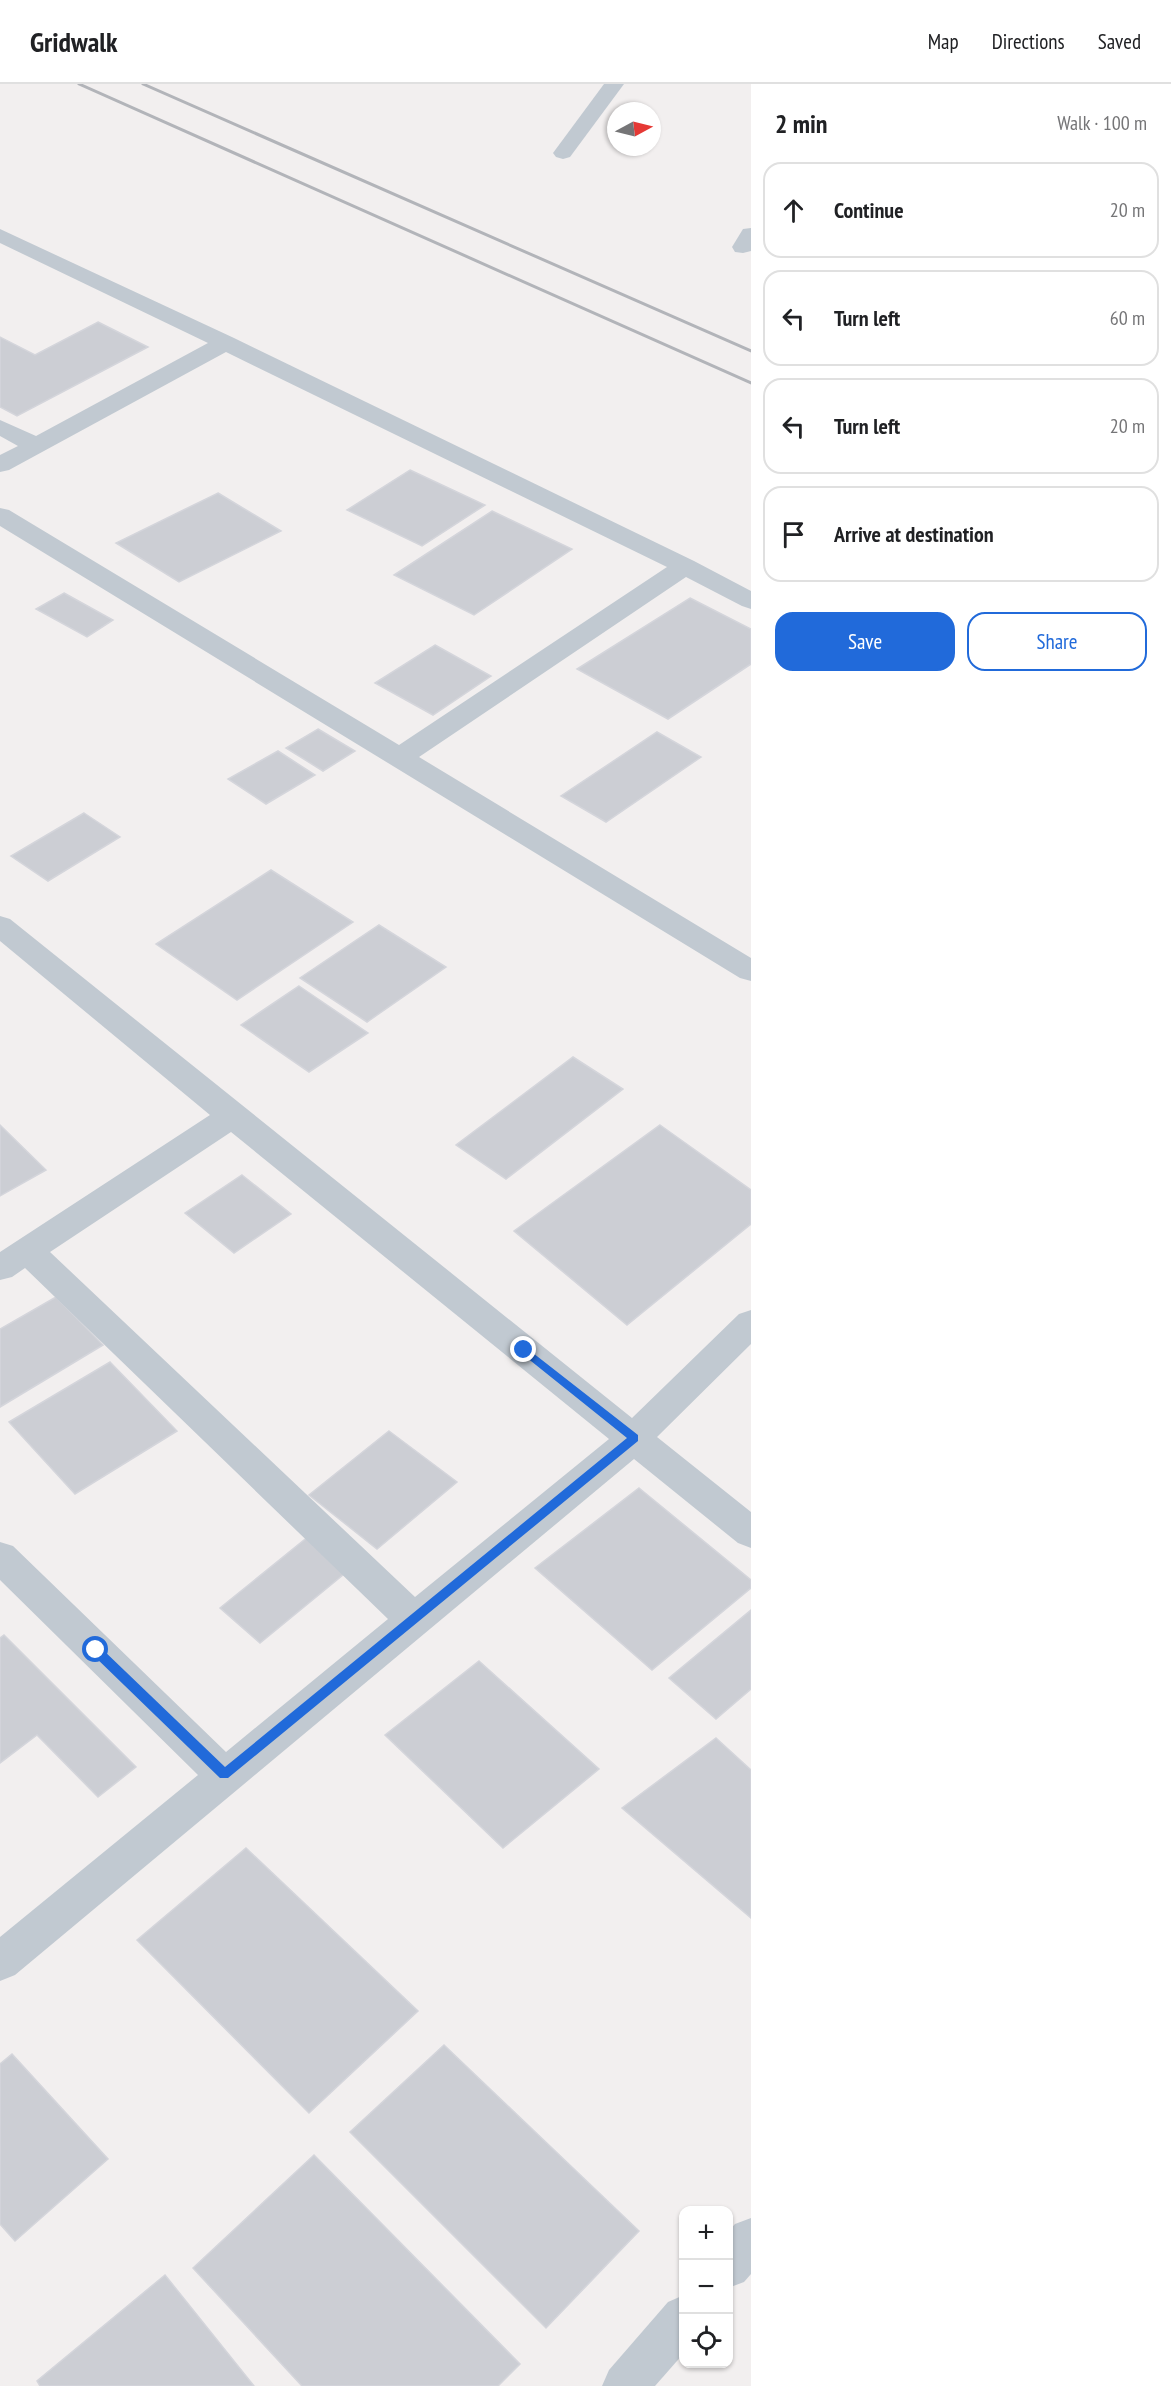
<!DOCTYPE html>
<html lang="en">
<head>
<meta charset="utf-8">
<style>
  body { margin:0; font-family:"PT Sans Narrow",sans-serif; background:#f6f6f6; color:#202124 }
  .controls { position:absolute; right:18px; bottom:18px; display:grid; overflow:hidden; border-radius:12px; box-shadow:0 2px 4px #0004 }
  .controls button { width:54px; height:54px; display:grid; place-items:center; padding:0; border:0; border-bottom:2px solid #e0e0e0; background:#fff; color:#202124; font:30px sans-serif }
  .compass { position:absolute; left:607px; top:18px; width:54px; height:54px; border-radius:50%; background:#fff; box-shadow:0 2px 4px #0004; rotate:83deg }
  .stop { position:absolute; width:18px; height:18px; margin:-14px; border:4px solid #216ada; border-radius:50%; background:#fff }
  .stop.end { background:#216ada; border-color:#fff; box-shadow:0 2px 6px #0008 }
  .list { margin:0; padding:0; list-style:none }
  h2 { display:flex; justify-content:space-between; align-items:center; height:78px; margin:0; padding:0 24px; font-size:26px }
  h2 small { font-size:20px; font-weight:400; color:#757577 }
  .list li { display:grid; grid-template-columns:39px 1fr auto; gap:18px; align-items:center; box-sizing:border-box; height:96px; margin:0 12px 12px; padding:0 12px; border:2px solid #e0e0e0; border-radius:18px }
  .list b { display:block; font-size:22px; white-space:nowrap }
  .list em { font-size:20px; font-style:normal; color:#757577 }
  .actions { display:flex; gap:12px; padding:18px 24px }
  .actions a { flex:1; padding:14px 0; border:2px solid #216ada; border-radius:18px; text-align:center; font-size:21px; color:#216ada }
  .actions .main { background:#216ada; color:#fff }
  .icon { flex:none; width:33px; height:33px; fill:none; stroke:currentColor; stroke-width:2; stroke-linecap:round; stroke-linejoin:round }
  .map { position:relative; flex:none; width:751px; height:2302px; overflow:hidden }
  header { display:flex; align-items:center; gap:36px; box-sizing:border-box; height:84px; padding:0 30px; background:#fff; border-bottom:2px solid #e0e0e0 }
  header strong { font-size:28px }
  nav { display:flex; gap:33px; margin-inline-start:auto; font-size:21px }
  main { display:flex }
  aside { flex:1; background:#fff }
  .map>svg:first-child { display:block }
  .building { fill:#ccced4; stroke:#d4d5db; stroke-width:1.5 }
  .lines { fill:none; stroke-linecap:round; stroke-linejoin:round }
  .minor { fill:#c1c9d1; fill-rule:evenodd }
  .rail { stroke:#b2b4b9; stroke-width:3 }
  .route { fill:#216ada }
</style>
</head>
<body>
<header>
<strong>Gridwalk</strong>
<nav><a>Map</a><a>Directions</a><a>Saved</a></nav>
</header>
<main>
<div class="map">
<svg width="751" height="2302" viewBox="0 0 751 2302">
  <rect width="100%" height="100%" fill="#f2efef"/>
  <g class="building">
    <polygon points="98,238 148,263 17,332 0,323 0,253 35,271"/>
    <polygon points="410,386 485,421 422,462 347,426"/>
    <polygon points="218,409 281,447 179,498 116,459"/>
    <polygon points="492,427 572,465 474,531 394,491"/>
    <polygon points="64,509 113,536 87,553 36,525"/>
    <polygon points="690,514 751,545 751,580 668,635 577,585"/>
    <polygon points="435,561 491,592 433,631 375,599"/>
    <polygon points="318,645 355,667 323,687 286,664"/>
    <polygon points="657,648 701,673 606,738 561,712"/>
    <polygon points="278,667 315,691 266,720 228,695"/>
    <polygon points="84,729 120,753 48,797 11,772"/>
    <polygon points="271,786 353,838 237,916 156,860"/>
    <polygon points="379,841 446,883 367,938 300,894"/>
    <polygon points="299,902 368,949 309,988 241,941"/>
    <polygon points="573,973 623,1005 506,1095 456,1061"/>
    <polygon points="0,1041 46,1086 0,1112"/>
    <polygon points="660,1041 751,1106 751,1140 627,1241 514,1147"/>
    <polygon points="242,1091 291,1130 234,1169 185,1129"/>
    <polygon points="56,1213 103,1261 0,1323 0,1245"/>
    <polygon points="110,1278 177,1347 75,1410 9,1338"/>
    <polygon points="389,1347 457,1398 377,1465 309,1411"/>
    <polygon points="639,1404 751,1496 751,1504 652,1586 535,1484"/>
    <polygon points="309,1452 349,1486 260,1559 220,1524"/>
    <polygon points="751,1526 751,1605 716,1635 669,1594"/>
    <polygon points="4,1551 136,1683 98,1713 37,1651 0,1679 0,1554"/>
    <polygon points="479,1577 599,1685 503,1764 385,1651"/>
    <polygon points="716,1654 751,1686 751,1834 622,1724"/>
    <polygon points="246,1764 418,1927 309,2029 137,1856"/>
    <polygon points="444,1961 639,2147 546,2244 350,2048"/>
    <polygon points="12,1970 108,2075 15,2157 0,2140 0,1980"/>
    <polygon points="314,2071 520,2280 498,2302 302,2302 193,2184"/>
    <polygon points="165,2191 254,2302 40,2302 37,2297"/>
  </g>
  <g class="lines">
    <g class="minor">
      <polygon points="604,0 624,0 570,73 563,75 556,73 553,69"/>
      <polygon points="751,144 751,167 743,169 735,168 732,163 743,145"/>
      <polygon points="0,145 234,254 694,477 751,507 751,525 742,522 686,493 419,673 751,874 751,897 740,894 0,442 0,424 9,426 399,661 667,483 226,268 9,386 0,388 0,371 18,362 0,352 0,336 36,352 208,259 0,159"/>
      <path d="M0,832L10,835L632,1334L739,1230L751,1226V1260L657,1353L751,1428V1464L738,1459L634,1375L15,1891L0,1897V1853L198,1691L0,1496V1458L13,1462L226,1668L388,1535L25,1184L12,1193L0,1196V1168L210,1031L0,857ZM231,1048L609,1355L415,1513L50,1168Z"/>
      <polygon points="751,2134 751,2190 744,2198 728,2204 728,2148 735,2140"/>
      <polygon points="684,2211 684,2269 655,2302 602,2302 609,2286 668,2218"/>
    </g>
    <g class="rail">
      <polyline points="79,0 751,299"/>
      <polyline points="143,0 751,267"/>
    </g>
  </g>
  <polygon class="route" points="524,1262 638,1351 638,1357 228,1694 220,1694 92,1570 92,1563 100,1563 225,1683 627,1354 521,1269 521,1264"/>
</svg>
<div class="controls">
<button>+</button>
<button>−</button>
<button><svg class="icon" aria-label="locate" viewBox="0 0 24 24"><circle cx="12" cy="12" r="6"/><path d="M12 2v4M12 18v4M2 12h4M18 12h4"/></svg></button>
</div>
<svg class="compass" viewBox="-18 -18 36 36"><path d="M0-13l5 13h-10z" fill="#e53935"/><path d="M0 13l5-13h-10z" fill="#757577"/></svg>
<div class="stop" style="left:96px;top:1566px"></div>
<div class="stop end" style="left:524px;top:1266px"></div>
</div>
<aside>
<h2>2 min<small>Walk · 100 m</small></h2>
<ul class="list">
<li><svg class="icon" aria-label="ahead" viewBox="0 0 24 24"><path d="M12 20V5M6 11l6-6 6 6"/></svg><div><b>Continue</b></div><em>20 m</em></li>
<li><svg class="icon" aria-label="left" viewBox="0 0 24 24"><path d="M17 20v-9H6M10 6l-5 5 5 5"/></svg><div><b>Turn left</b></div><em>60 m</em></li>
<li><svg class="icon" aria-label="left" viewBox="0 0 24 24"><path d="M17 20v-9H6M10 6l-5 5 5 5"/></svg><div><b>Turn left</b></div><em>20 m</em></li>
<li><svg class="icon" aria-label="arrive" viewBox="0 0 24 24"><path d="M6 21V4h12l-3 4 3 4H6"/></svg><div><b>Arrive at destination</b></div></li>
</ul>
<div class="actions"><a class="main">Save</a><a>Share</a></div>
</aside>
</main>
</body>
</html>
